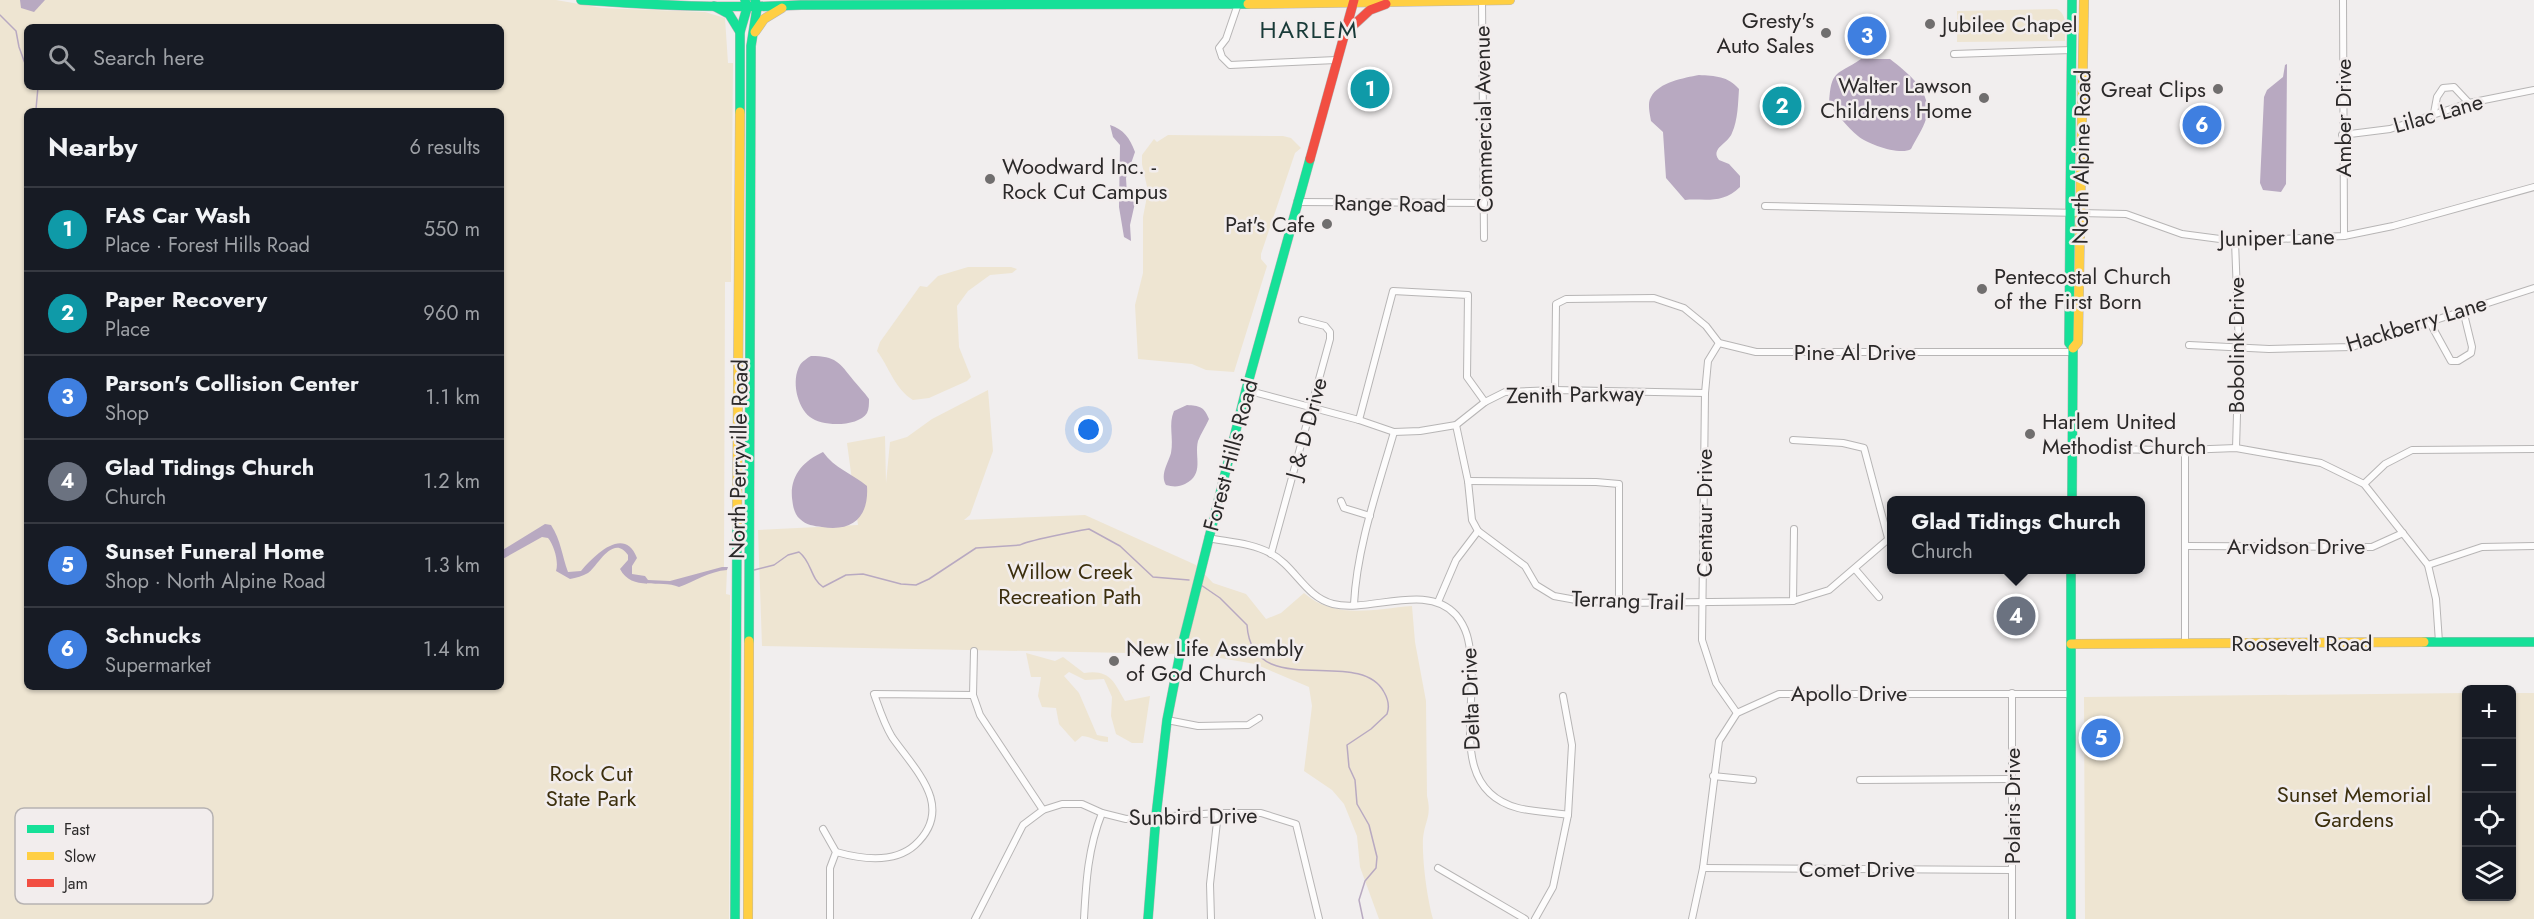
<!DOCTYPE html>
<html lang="en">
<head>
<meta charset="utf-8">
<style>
  body { margin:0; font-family:Jost,sans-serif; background:#242831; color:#f1f3f6 }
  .controls { position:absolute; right:18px; bottom:18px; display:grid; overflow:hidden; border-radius:9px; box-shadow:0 2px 4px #0004 }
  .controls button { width:54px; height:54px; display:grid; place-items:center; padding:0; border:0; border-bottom:2px solid #363941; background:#171b24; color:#f1f3f6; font:30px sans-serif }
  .you { position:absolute; left:1089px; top:430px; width:21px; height:21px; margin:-15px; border:4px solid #fff; border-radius:50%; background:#1a73e8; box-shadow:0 0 0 9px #1a73e833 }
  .badge { display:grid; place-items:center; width:39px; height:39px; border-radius:50%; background:#7c3aed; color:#fff; font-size:20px; font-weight:700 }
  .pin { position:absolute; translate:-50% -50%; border:3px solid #fff; box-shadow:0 2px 6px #0006 }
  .popup { position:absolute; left:1887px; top:496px; width:258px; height:78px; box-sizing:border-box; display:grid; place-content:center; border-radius:9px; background:#171b24; filter:drop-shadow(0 2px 4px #0005); font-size:20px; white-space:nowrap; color:#9ea1a6 }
  .popup b { font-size:22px; color:#f1f3f6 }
  .popup::after { content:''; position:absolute; left:50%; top:100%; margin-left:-12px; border:12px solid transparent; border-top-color:#171b24 }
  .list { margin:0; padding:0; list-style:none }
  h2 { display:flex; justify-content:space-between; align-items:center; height:78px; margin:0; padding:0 24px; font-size:26px }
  h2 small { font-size:20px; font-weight:400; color:#9ea1a6 }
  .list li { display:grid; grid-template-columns:39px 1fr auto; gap:18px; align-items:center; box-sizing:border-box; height:84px; padding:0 24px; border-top:2px solid #363941 }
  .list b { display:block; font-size:22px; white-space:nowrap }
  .list p { margin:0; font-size:20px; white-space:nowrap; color:#9ea1a6 }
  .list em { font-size:20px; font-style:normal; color:#9ea1a6 }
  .icon { flex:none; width:33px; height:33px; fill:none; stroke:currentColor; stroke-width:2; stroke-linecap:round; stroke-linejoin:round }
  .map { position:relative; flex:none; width:2534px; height:919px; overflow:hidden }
  .search { position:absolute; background:#171b24; box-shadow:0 2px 4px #0004; left:24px; top:24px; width:480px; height:66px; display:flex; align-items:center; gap:15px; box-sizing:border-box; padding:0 21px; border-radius:9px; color:#9ea1a6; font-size:22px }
  .panel { position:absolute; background:#171b24; box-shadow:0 2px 4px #0004; left:24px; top:108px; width:480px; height:582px; border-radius:9px }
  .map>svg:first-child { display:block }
  .green { fill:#eee5d2; fill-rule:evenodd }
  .water { fill:#b8a9c1 }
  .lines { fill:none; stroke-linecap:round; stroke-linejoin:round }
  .stream { stroke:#b8a9c1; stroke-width:1.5 }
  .street-casing { stroke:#b7b5b5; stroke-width:8 }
  .fast-casing { stroke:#b7b5b5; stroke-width:10 }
  .slow-casing { stroke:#b7b5b5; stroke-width:10 }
  .jam-casing { stroke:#b7b5b5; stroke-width:10 }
  .street { stroke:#fdfcfc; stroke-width:6 }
  .fast { stroke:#16e098; stroke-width:9 }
  .slow { stroke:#ffcf43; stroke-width:9 }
  .jam { stroke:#f24e42; stroke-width:9 }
  .poi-dot { fill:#706e6e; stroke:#f2eded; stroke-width:2 }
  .labels { text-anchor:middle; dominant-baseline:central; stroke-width:5; stroke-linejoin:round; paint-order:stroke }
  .poi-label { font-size:22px; fill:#2b2929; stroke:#f2eded; text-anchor:start }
  .street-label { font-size:22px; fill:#2b2929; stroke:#f2eded }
  .park-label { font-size:22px; fill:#3c2f0d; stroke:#f2eded }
  .neighbourhood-label { font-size:24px; letter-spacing:1.5px; fill:#183a38; stroke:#f2eded }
  .key { fill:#f2eded; stroke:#b6b2b2; stroke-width:1.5 }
  .key-label { font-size:16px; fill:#2b2929 }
</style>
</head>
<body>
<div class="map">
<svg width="2534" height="919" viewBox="0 0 2534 919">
  <rect width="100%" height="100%" fill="#f1eeee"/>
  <g class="green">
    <path d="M0,0H556L602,8L705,12L725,18L728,63H733L731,282H725L724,569L727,570L726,594L730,595L729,919H0ZM27,27H501V87H27ZM27,111H501V687H27Z"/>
    <path d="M2057,9C2068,15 2065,29 2065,41L1957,42V11Z"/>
    <polygon points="1168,135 1283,136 1291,138 1301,148 1295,153 1261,254 1261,259 1267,266 1234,372 1206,370 1192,364 1138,359 1135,305 1143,273 1143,217 1148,191 1142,164 1142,155 1154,139 1157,142"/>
    <path d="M968,267H1011L1017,269L1012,273L990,275L968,291L957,306L959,347L971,377L967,381L929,398L913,400C895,389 889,367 877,351L880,342L920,286L927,287L938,276Z"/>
    <path d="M988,390L993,451L970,515L964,520L1085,515L1196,565L1213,583L1246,594L1266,619L1281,613L1304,593C1335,620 1373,609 1412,606L1415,642L1426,701L1427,796C1432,816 1425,820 1423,838C1422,860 1427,898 1433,919H1379L1360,867L1357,836L1344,804L1332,790L1304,771L1312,706L1309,687L1255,664L1203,655L1180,654L762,646L758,530L858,525L847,443L885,436L886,483L890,442L907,437L932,419Z"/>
    <path d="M1026,653L1055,661L1063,657L1084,673C1110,669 1114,682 1125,701L1150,696L1143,743H1132L1116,734L1111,716L1112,697L1104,679L1085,680L1069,672L1064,676L1079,693L1097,735L1108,737V742C1097,742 1092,737 1082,736L1075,742L1059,724L1056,708L1042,707L1038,696L1041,677H1031Z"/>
    <polygon points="2466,693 2466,896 2512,896 2512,693 2534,693 2534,919 2085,919 2084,697"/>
  </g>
  <g class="water">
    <polygon points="20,0 45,0 34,12 21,8"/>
    <path d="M1861,59H1890C1908,73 1934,93 1926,119C1923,129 1916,139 1911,149C1901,156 1867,144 1858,136C1847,127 1838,115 1829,104C1831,69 1836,76 1861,59Z"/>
    <polygon points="2287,64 2286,184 2281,192 2263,190 2260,183 2264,97 2267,90 2283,77 2285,65"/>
    <path d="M1699,75C1715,76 1728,76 1739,89C1738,103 1738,120 1732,133C1728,144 1710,148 1719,160L1729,164L1740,176V187C1722,205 1704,198 1685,200L1666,178L1663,132L1651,121C1650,114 1647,103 1651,97C1659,82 1684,78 1699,75Z"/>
    <path d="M1110,125C1123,129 1130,138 1135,152L1126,178L1127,195L1135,203L1130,225L1131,241L1124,237L1119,207L1120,145L1113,137Z"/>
    <path d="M811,356C836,356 839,362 854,381C859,387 864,392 869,399C869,404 869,409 867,413C858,427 822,427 810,417C797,407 791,380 800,365C802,362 807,358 811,356Z"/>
    <path d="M1187,405C1199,406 1204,406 1209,419C1206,426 1201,433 1198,441C1194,457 1205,474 1185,484C1179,487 1173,487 1166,485C1160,474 1168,464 1171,453C1174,438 1168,424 1174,411Z"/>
    <path d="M823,452C834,468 853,474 867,486C869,517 853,532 822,527C814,526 806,525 800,519C794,514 793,506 792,498C790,476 803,461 823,452Z"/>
    <path d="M545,524L551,525C561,540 562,556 568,572L581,571C594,556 624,525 637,558L632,566V574L645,576L648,580L670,581L722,567H728L727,570C710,571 693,582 679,587C660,579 632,592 620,569L628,560V555C613,533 597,567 588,573C583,576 576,578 570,579L556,571C559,562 554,545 548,538L542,537L501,560V551Z"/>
  </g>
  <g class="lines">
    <g class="stream">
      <polyline points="0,15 16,31 19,47 27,69"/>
      <polyline points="38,87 36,109 40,111"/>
      <path d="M754,570L774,565L788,555L799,552C812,562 810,578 823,587L846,575L863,574L901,584L916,585L929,579L976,548L1020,545C1026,541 1077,531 1089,529L1120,546L1153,577L1189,580"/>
      <path d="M1201,585L1220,598L1247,625C1252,703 1359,645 1384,692C1388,699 1390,706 1387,714L1371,729L1347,745L1349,767L1355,780L1357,804L1369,825L1377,857L1376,868L1365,881L1359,900L1363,919"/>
    </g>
    <g class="street-casing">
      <g id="street">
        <polyline points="1482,0 1484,238"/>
        <polyline points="2343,0 2344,236"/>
        <polyline points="1238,4 1226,39 1219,48 1222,57 1230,65 1336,60"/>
        <polyline points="1954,54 2072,50"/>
        <polyline points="2434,113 2437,97 2443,88 2454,87 2469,103"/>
        <polyline points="2342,135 2390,129 2469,103 2534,90"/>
        <polyline points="1297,202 1484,203"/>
        <polyline points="1765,206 2126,214 2182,234 2235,241 2344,236 2393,226 2534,187"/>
        <polyline points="2235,241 2239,348 2236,448"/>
        <polyline points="2429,321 2451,361 2458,361 2471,353 2472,347 2463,310"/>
        <polyline points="1719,343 1708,361 1705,393 1702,640 1716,683 1737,713"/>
        <polyline points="2189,345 2269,349 2352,347 2534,288"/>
        <polyline points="1246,390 1359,420 1394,432 1420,431 1456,425 1485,402 1505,392 1555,390 1705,393"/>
        <polyline points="1555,390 1556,304 1566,299 1654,298 1684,308 1706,326 1719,343 1756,352 2073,352"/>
        <polyline points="1359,420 1393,291 1468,295 1467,377 1485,402"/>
        <polyline points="1456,425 1468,481 1472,520 1478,531 1525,566 1536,585 1554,596 1576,600 1619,603 1793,601 1829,590 1892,536"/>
        <polyline points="1793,440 1843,443 1864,448 1888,538"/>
        <polyline points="2072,449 2185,450 2236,448 2321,463 2364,484 2428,565 2436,599 2439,642"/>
        <polyline points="2185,450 2185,643"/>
        <polyline points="1468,481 1596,482 1619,484 1619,603"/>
        <polyline points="2364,484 2385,464 2412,450 2534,449"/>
        <polyline points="1341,501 1344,508 1370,516"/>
        <path d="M1208,538C1228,542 1252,543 1270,553C1295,566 1305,597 1333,604C1370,613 1427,582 1456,615C1467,628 1469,641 1471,657C1477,709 1448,789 1518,808C1534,812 1551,812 1568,815"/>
        <polyline points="2186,546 2372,547 2403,533"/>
        <polyline points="1271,554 1330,339 1330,332 1325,326 1302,320"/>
        <polyline points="2428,565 2482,547 2534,546"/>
        <polyline points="1855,569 1879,597"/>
        <polyline points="1793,601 1794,529"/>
        <polyline points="1438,602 1456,560 1478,531"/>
        <path d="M1354,604C1357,546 1378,488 1394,432"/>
        <polyline points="974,651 973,695 980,715 1043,810"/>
        <polyline points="2012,693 2012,919"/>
        <polyline points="1167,720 1198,726 1248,725 1259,718"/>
        <polyline points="1713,776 1753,780"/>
        <polyline points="1860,780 2012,779"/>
        <polyline points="823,829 836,852 830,868 830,919"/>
        <path d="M836,852C861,859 894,864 915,845C956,807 915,770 892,737C884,724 879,708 874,694L973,695"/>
        <polyline points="1438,868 1525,919"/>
        <polyline points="1703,868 2012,870"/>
        <polyline points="975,919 1023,825 1043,810 1062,804 1082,804 1102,813 1126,819 1218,813 1261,813 1296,824 1319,919"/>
        <path d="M1084,919C1086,882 1088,848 1102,813"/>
        <polyline points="1211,919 1210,884 1218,813"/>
        <polyline points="1535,919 1553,887 1568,815 1572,745 1563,696"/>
        <polyline points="1692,919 1703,868 1719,741 1737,713 1779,694 2071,694"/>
      </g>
    </g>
    <g class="fast-casing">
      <g id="fast">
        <path d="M581,0C654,5 728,9 801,5L1248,4"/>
        <polyline points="2072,0 2069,343 2073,348 2072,500"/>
        <polyline points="714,6 729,14 740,32"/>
        <polyline points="740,112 740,32 747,8 745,0"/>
        <polyline points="2071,570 2071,919"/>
        <polyline points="749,641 751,46 757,8 755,0"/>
        <polyline points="2424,642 2534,642"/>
        <polyline points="735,919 737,526"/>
        <polyline points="1148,919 1156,816 1167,720 1180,654 1246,390 1310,159"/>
      </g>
    </g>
    <g class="slow-casing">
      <g id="slow">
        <polyline points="1248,4 1510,0"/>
        <polyline points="755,32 764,19 782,8"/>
        <polyline points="2073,348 2078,342 2084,0"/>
        <polyline points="737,526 740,112"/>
        <polyline points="2071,644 2424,642"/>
        <polyline points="748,919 749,641"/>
      </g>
    </g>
    <g class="jam-casing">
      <g id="jam">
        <polyline points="1346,32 1370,10 1386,4"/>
        <polyline points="1310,159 1354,0"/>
      </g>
    </g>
    <use href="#street" class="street"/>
    <use href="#fast" class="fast"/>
    <use href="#slow" class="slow"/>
    <use href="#jam" class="jam"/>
  </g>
  <g class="poi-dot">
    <circle cx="1930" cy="24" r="6"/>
    <circle cx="1826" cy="33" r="6"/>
    <circle cx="2218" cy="89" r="6"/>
    <circle cx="1984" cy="98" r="6"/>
    <circle cx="990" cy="179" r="6"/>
    <circle cx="1327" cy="224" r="6"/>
    <circle cx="1982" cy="289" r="6"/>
    <circle cx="2030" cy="434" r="6"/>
    <circle cx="1114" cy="661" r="6"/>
  </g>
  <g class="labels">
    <g class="poi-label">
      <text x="1814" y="20" text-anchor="end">Gresty's<tspan x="1814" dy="25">Auto Sales</tspan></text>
      <text x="1942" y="24">Jubilee Chapel</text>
      <text x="1972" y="85" text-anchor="end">Walter Lawson<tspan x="1972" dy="25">Childrens Home</tspan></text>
      <text x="2206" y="89" text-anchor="end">Great Clips</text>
      <text x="1002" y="166">Woodward Inc. -<tspan x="1002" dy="25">Rock Cut Campus</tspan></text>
      <text x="1315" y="224" text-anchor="end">Pat's Cafe</text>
      <text x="1994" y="276">Pentecostal Church<tspan x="1994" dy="25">of the First Born</tspan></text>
      <text x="2042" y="421">Harlem United<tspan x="2042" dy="25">Methodist Church</tspan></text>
      <text x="1126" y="648">New Life Assembly<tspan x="1126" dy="25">of God Church</tspan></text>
    </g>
    <g class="street-label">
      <text transform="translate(2438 113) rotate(-16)">Lilac Lane</text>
      <text transform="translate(2343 118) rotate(-90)">Amber Drive</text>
      <text transform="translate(1483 119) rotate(-91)">Commercial Avenue</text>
      <text transform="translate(2081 157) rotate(-89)">North Alpine Road</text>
      <text transform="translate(1390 203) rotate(1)">Range Road</text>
      <text transform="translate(2277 237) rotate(-1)">Juniper Lane</text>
      <text transform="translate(2416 323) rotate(-17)">Hackberry Lane</text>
      <text transform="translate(2236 345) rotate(-90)">Bobolink Drive</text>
      <text x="1855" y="352">Pine Al Drive</text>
      <text transform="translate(1575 394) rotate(-1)">Zenith Parkway</text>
      <text transform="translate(1306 428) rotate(-75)">J &amp; D Drive</text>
      <text transform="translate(1230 455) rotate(-75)">Forest Hills Road</text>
      <text transform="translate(738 459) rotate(-89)">North Perryville Road</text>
      <text transform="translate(1704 513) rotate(-90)">Centaur Drive</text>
      <text x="2296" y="546">Arvidson Drive</text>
      <text transform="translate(1628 600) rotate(2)">Terrang Trail</text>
      <text x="2302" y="643">Roosevelt Road</text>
      <text x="1849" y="693">Apollo Drive</text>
      <text transform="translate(1470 699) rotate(-92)">Delta Drive</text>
      <text transform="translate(2012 806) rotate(-90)">Polaris Drive</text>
      <text transform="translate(1193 816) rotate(-1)">Sunbird Drive</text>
      <text x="1857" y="869">Comet Drive</text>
    </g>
    <g class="park-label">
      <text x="1070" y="571">Willow Creek<tspan x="1070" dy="25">Recreation Path</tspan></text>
      <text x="591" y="773">Rock Cut<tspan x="591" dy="25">State Park</tspan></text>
      <text x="2354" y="794">Sunset Memorial<tspan x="2354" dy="25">Gardens</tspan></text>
    </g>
    <g class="neighbourhood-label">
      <text x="1309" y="29">HARLEM</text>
    </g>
  </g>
  <rect x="15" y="808" width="198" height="96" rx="9" class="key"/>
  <rect x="27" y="825" width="27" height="8" fill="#16e098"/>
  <rect x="27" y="852" width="27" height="8" fill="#ffcf43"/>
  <rect x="27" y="879" width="27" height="8" fill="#f24e42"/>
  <g class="key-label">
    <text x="64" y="835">Fast</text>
    <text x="64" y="862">Slow</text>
    <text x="64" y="889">Jam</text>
  </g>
</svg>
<div class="controls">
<button>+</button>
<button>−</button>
<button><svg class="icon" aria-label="locate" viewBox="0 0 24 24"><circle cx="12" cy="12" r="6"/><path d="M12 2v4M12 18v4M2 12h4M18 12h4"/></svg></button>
<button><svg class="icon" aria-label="layers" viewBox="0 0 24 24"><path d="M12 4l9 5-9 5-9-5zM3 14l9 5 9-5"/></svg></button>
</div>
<div class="you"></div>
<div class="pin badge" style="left:1370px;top:89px;background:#0f9aa8">1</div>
<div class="pin badge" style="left:1782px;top:106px;background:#0f9aa8">2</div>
<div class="pin badge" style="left:1867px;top:36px;background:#3f7fe0">3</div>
<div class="pin badge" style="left:2016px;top:616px;background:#6b7280">4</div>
<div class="popup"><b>Glad Tidings Church</b>Church</div>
<div class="pin badge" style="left:2101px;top:738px;background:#3f7fe0">5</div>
<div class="pin badge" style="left:2202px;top:125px;background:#3f7fe0">6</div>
<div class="search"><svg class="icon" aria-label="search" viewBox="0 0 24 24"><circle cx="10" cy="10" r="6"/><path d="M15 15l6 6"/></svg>Search here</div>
<section class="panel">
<h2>Nearby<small>6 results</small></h2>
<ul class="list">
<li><span class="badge" style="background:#0f9aa8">1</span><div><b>FAS Car Wash</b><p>Place · Forest Hills Road</p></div><em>550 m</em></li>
<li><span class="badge" style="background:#0f9aa8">2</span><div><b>Paper Recovery</b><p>Place</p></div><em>960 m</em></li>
<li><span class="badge" style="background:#3f7fe0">3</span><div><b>Parson's Collision Center</b><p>Shop</p></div><em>1.1 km</em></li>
<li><span class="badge" style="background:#6b7280">4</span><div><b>Glad Tidings Church</b><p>Church</p></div><em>1.2 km</em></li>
<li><span class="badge" style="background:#3f7fe0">5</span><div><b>Sunset Funeral Home</b><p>Shop · North Alpine Road</p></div><em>1.3 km</em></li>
<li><span class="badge" style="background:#3f7fe0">6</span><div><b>Schnucks</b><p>Supermarket</p></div><em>1.4 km</em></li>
</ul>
</section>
</div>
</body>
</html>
